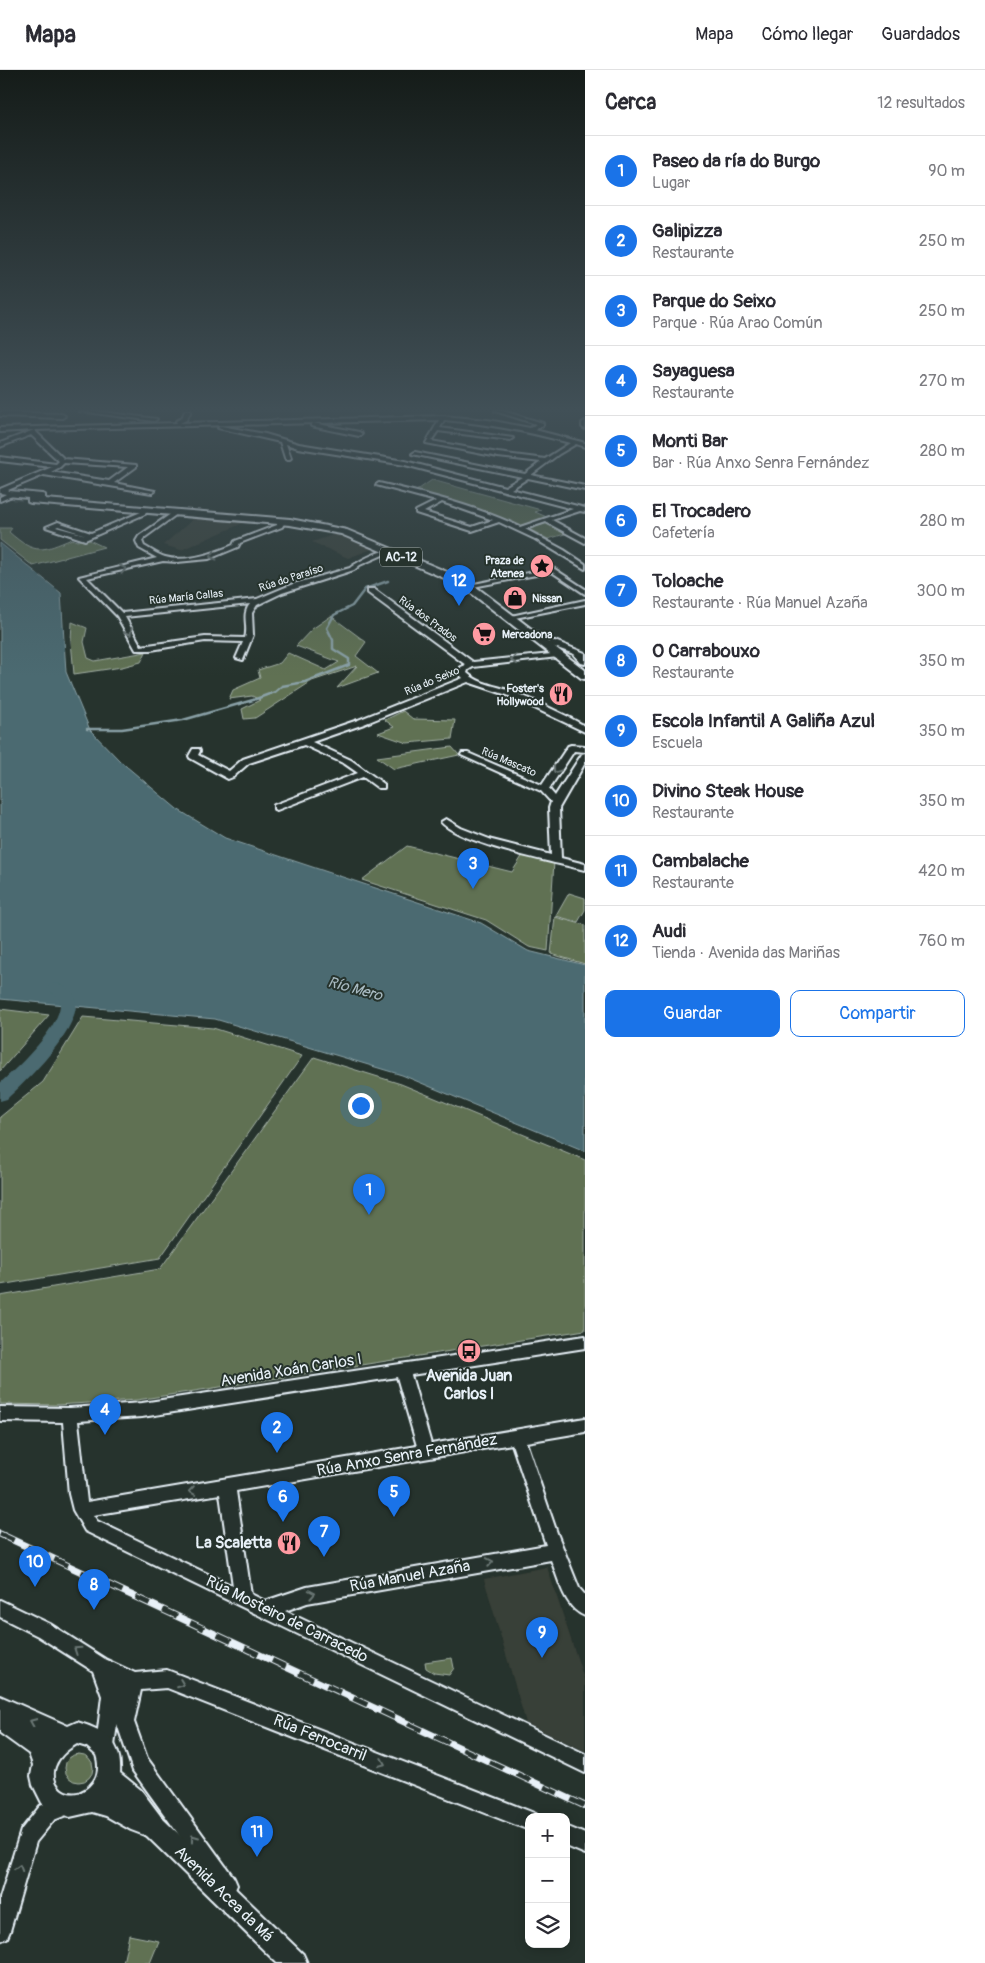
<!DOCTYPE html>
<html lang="es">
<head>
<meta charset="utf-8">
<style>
  body { margin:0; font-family:Pangolin,sans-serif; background:#f7f7f7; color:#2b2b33 }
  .controls { position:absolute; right:15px; bottom:15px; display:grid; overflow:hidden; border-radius:10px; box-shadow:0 2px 12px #0003 }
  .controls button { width:45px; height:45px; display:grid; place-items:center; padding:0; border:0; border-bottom:1px solid #e1e1e2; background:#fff; color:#2b2b33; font:25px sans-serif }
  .you { position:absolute; left:360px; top:1035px; width:18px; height:18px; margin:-12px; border:4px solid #fff; border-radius:50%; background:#1a73e8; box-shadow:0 0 0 8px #1a73e833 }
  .badge { display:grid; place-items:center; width:32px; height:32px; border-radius:50%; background:#1a73e8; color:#fff; font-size:16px; font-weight:700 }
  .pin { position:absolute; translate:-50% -41px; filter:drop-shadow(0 1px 2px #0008) }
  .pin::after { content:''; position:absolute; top:26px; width:18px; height:15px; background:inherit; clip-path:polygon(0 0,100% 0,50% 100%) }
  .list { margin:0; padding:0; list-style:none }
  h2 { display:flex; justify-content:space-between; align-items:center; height:65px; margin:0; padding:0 20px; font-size:21px }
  h2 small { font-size:16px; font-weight:400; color:#7c7c81 }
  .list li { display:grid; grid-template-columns:32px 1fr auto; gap:15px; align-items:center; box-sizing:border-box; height:70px; padding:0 20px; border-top:1px solid #e1e1e2 }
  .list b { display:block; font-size:19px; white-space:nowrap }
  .list p { margin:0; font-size:16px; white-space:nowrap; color:#7c7c81 }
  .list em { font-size:16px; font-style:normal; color:#7c7c81 }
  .actions { display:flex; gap:10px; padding:15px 20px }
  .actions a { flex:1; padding:11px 0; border:1px solid #1a73e8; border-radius:10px; text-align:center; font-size:18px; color:#1a73e8 }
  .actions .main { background:#1a73e8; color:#fff }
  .icon { flex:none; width:28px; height:28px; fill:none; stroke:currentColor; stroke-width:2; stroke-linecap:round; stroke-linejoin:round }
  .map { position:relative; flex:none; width:585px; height:1893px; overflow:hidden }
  header { display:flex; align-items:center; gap:30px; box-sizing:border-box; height:70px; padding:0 25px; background:#fff; border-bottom:1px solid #e1e1e2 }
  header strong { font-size:24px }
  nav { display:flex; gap:28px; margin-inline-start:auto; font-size:18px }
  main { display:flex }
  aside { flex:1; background:#fff }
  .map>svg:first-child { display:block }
  .built { fill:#393f37 }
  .green { fill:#607153; stroke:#a4b1a6 }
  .water { fill:#4b6b71; stroke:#8aa1a7 }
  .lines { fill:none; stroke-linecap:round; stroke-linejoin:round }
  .stream { stroke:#8aa1a7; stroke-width:2.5 }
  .river { fill:#4b6b71; fill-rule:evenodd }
  .highway-tunnel { stroke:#43504b; stroke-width:9; stroke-dasharray:9 4.5; stroke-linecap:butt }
  .minor-casing { stroke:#e8f1f8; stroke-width:4 }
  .major-casing { stroke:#e8f1f8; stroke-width:4 }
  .highway-casing { stroke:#e8f1f8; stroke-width:4 }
  .minor { fill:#26332d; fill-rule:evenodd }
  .major { fill:#26332d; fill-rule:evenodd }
  .highway { fill:#26332d; fill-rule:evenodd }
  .rail-casing { stroke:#e8f1f8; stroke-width:7 }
  .rail { stroke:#26332d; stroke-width:5; stroke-dasharray:15; stroke-linecap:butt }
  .oneway { stroke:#6a7674 }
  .labels { text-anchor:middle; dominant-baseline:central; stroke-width:4; stroke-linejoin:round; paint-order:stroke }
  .far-poi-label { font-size:11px; font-weight:bold; fill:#e8f1f8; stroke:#26332d; text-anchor:end }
  .far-street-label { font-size:11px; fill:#e8f1f8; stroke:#26332d }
  .shield { fill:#26332d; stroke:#aeb8bb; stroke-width:1 }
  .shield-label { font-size:12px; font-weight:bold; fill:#e8f1f8 }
  .water-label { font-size:15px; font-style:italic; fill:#a9bbc2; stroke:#26332d }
  .near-street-label { font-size:16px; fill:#e8f1f8; stroke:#26332d }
  .near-poi-label { font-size:16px; font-weight:bold; fill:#e8f1f8; stroke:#26332d }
</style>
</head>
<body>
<header>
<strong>Mapa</strong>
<nav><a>Mapa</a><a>Cómo llegar</a><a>Guardados</a></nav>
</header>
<main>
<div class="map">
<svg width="585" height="1893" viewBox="0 0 585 1893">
  <rect width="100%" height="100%" fill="#26332d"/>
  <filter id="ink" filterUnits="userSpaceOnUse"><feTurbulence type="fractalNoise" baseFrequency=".02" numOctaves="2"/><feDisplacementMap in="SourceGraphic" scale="10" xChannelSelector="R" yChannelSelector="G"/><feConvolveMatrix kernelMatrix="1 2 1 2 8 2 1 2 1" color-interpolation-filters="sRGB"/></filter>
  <g filter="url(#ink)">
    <g class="built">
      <polygon points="197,446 248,451 181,480 163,475"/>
      <polygon points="339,463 375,478 348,488 312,472"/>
      <polygon points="547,1497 585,1612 585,1681 526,1653 484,1509"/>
    </g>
    <g class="green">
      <polygon points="432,410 541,440 535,442 549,448 521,456 473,437 416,421"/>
      <polygon points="548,453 568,463 548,469 529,459"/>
      <path d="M0,458H12L9,462C36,486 42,481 72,469L77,471L87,469L104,477L33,496L0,470Z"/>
      <polygon points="331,546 366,572 356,586 378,603 337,618 357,596 312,611 255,648 244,649 242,639 260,630 252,626 229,629 233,620 260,608 258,600 280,593 288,583 326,600 339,592 296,576 312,559"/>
      <polygon points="72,552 87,558 84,572 88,588 95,591 146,582 141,592 122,597 74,604 71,571"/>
      <polygon points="403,641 413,649 455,650 452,669 407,673 378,663 394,657 385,650"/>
      <polygon points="452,677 459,685 394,699 377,687"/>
      <polygon points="407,776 512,802 523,785 554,792 548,881 529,877 486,850 362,810"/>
      <polygon points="569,823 585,828 585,840 578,852 556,846"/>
      <polygon points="555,847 585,855 585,894 551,884"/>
      <polygon points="0,939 49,945 0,1001"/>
      <polygon points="83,947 213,958 302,986 160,1188 0,1215 0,1047 43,1012"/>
      <polygon points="314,987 401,1014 585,1090 585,1260 137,1330 56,1335 0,1334 0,1226 160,1199"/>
      <polygon points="452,1588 454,1598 449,1605 434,1603 426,1598 425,1592"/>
      <circle cx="79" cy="1698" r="14"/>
      <polygon points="129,1865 159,1871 150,1893 123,1893"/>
    </g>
    <polygon class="water" points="0,473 61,523 66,602 90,660 120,691 177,739 225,768 481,853 528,881 585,895 585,1081 402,1005 215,949 0,929"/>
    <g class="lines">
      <polyline class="stream" points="87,659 122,659 183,650 253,630 275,622 282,616 305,612 349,595 349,589 333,579 333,570 327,558 334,545 352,536 365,519 388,511"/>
      <path class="river" d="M56,913C115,928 27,1010 7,1029L0,1031V1013C17,998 62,956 60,932C59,925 51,924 47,918L50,914Z"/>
      <polyline class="highway-tunnel" points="0,425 26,427"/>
      <g class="minor-casing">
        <g id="minor">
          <polygon points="79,341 94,341 157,349 154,351"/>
          <path d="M185,341H191L186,350L180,353L443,346L488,350L530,358L536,354L495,341H503L543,353V355L535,360L578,371L585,373V377L576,374L559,384L531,405L585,416V420L528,408L511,419L585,438V442L580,441L552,450L585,468V473L546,452L525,459L564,480L585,494V499L535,469L499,452L472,461L416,443V441L436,431L376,415L379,413C427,424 476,436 520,457L573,439L405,395L298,378L286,374L291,388L288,390L285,388L280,372L218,358L221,356L265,364L299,374L405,391L505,417L522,407L412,384L415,382L525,404L541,392L498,387L426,373L439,350L34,360L64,389L136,395V397L114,413L155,421L152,423L44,405L8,420L10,421L12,426L0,431V427L6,424L0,423V419L52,397L0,391V387L56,394L59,391L31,365L0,377V373L34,360L0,362V358L177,353L176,351L182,348ZM444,350C490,354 526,361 570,373L545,389L498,383L431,371L438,361L510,370L513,368L440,358ZM64,393L128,397L109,411L51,402L60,397ZM442,432L493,450L472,457L424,442Z"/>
          <polygon points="0,342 62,344 65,346 62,348 0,346"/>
          <polygon points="585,351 585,359 582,357 582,353"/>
          <polygon points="313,353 359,362 362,364 359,366 311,356"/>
          <path d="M144,439L149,440L145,444L85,470L46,457L58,452L91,463L141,442ZM58,456L86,465L56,457Z"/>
          <path d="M175,441L178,443L177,444L144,468L142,471L144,476C150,479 158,485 165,487C185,493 214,483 233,475L235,471L277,455V450L285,452L282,457L240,473L238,477L209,489L177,492L163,491L87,508L122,543L257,529L293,514L350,498C357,492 385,477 392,481L360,495L354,500L282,523L257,535L252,543L253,565L243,590L236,588L243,572L205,571L151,580H136L117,546L79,507L157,488L139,478L136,471L139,466ZM250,534C241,545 249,555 245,568L205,567L141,576L125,547Z"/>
          <polygon points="553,498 585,519 585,524 552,502 473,517 469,515"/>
          <path d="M368,519H374L473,592L561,583V587H558L473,597L468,600L467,603C480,615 499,616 514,622C538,632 562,643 585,656V662L507,625L468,612L364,654L312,672L351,690L384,714V718H378L363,707L277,740L274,739V735L358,703L345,694L304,675L249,693L233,707L228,709L190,688L189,686L193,679H199L200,681L198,685L229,701L243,689L358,650L463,608L459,604L461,597L466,595L368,523Z"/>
          <polygon points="585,530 585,534 515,548 511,546"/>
          <polygon points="549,571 555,571 585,583 585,588 549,575"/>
          <path d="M571,675L585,676V682L574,681L549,719L555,726L582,684L585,683V693L559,738L561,788L585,794V800C553,792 461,774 441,752L446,749L461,758L492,770L551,785L549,738L551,732L541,721L461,685L462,683H468L542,715L568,676Z"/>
          <path d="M585,1266V1278L411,1305L431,1374L585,1348V1362L526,1372L557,1463L579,1518L585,1525V1546C564,1538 559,1509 551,1490L307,1533L285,1541L585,1684V1703L85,1461L73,1440L69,1424L63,1352L0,1351V1337L70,1338L142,1333ZM397,1307L417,1376L87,1432L78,1351L142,1347ZM512,1374L546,1475L307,1517L265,1531L251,1524L236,1421ZM220,1424L233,1516L97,1451L93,1445Z"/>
          <polygon points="0,1530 50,1554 105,1589 135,1603 167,1600 529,1741 536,1744 537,1747 529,1747 529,1760 167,1618 141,1620 134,1652 147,1688 234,1808 237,1815 234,1822 227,1825 220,1822 133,1701 117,1654 114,1676 111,1682 105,1685 99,1682 96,1676 102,1626 93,1601 38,1566 0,1547"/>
          <polygon points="67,1726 74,1728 76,1735 74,1742 54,1750 36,1772 10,1861 7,1868 0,1871 0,1828 21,1760 40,1736"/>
          <polygon points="566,1756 585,1764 585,1784 566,1776"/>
        </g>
      </g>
      <g class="major-casing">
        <path id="major" d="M0,1626L68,1656L77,1652C105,1660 122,1671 120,1703L141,1720L162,1748L303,1884L307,1893H277L147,1766L131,1760L106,1746L92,1742L70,1747L46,1737L42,1733L33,1715L31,1706L33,1695L29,1684L0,1663ZM77,1674L87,1677L96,1685C99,1693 99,1704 94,1711C70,1745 27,1702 77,1674Z"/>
      </g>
      <g class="highway-casing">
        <g id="highway">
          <polygon points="10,421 42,424 45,425 45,429 290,449 347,460 452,504 479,519 585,600 585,609 581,608 471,523 444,508 341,464 290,455 31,433 28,432 28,428 7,426 6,424"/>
          <polygon points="580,582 585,584 585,594 581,593 574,585"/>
        </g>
      </g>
      <use href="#minor" class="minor"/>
      <use href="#major" class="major"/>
      <use href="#highway" class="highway"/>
      <g class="rail-casing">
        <polyline id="rail" points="0,1464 585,1736"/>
      </g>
      <use href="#rail" class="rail"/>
    </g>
    <defs><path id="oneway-chevron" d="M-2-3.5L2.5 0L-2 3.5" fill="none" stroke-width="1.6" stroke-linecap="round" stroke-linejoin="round" transform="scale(1.25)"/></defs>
    <g class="oneway">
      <use href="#oneway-chevron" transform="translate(213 486) rotate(166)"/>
      <use href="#oneway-chevron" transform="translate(123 499) rotate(-12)"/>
      <use href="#oneway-chevron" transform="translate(129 562) rotate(61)"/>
      <use href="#oneway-chevron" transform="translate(514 590) rotate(173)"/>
      <use href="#oneway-chevron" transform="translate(556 700) rotate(124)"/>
      <use href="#oneway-chevron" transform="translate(192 1421) rotate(171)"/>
      <use href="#oneway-chevron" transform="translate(490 1492) rotate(-10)"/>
      <use href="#oneway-chevron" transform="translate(312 1524) rotate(-11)"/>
      <use href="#oneway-chevron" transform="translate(77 1580) rotate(-146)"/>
      <use href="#oneway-chevron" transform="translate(181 1614) rotate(21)"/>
      <use href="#oneway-chevron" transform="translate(33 1652) rotate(-157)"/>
      <use href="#oneway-chevron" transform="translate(382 1693) rotate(22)"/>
      <use href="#oneway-chevron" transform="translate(194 1768) rotate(-126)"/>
      <use href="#oneway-chevron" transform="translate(19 1798) rotate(-73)"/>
    </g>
  </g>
  <linearGradient id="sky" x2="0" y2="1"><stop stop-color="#151c19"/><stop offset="0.56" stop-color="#415057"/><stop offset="1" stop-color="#415057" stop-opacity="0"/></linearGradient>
  <rect width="585" height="606" fill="url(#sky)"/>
  <defs>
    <g id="sight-disc" transform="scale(1.25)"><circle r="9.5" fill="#ff9aa2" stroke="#26332d"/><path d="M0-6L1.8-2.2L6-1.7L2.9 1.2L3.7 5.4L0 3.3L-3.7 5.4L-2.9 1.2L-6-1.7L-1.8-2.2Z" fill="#111"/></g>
    <g id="shop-disc" transform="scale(1.25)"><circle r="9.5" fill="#ff9aa2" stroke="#26332d"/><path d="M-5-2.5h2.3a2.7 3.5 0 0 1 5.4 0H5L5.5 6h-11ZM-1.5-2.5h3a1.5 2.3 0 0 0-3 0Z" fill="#111"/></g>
    <g id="supermarket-disc" transform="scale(1.25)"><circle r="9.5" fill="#ff9aa2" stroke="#26332d"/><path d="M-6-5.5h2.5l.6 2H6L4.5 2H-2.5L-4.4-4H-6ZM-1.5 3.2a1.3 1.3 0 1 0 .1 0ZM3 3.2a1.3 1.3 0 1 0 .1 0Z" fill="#111"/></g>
    <g id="restaurant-disc" transform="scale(1.25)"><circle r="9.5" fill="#ff9aa2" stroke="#26332d"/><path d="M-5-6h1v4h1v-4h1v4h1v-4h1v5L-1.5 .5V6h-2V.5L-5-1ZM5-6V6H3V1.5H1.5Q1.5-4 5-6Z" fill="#111"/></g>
    <g id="bus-disc" transform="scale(1.25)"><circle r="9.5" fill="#ff9aa2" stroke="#26332d"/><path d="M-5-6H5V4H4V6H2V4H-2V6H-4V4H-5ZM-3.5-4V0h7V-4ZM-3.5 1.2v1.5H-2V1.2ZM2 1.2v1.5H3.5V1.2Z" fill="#111"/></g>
  </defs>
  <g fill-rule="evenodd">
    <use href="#sight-disc" x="542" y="496"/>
    <use href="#shop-disc" x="515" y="528"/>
    <use href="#supermarket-disc" x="484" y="564"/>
    <use href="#restaurant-disc" x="561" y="624"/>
    <use href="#bus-disc" x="469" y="1281"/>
    <use href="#restaurant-disc" x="289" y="1473"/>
  </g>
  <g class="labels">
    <g class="far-poi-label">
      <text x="524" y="490">Praza de<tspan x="524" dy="13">Atenea</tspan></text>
      <text x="532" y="528" text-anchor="start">Nissan</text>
      <text x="502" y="564" text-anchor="start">Mercadona</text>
      <text x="544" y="618">Foster's<tspan x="544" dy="13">Hollywood</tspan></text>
    </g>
    <g class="far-street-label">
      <text transform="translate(291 508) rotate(-18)">Rúa do Paraíso</text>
      <text transform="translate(186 527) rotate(-6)">Rúa María Callas</text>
      <text transform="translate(428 549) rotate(36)">Rúa dos Prados</text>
      <text transform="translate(432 611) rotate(-23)">Rúa do Seixo</text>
      <text transform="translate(509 692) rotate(23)">Rúa Mascato</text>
    </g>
    <rect class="shield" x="380" y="477.5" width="42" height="19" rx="4"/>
    <g class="shield-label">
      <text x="401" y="487">AC-12</text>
    </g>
    <g class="water-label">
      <text transform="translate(355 919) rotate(15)">Río Mero</text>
    </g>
    <g class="near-street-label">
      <text transform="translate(291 1300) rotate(-9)">Avenida Xoán Carlos I</text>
      <text transform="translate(407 1385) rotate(-10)">Rúa Anxo Senra Fernández</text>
      <text transform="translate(410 1506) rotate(-10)">Rúa Manuel Azaña</text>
      <text transform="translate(287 1549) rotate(26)">Rúa Mosteiro de Carracedo</text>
      <text transform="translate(320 1668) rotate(22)">Rúa Ferrocarril</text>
      <text transform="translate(224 1824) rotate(44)">Avenida Acea da Má</text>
    </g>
    <g class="near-poi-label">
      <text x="469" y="1306">Avenida Juan<tspan x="469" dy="18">Carlos I</tspan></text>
      <text x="272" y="1473" text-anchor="end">La Scaletta</text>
    </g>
  </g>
</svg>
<div class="controls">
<button>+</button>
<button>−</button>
<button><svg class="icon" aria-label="layers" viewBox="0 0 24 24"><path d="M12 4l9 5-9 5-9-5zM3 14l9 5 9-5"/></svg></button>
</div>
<div class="you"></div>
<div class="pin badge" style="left:369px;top:1145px">1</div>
<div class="pin badge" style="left:277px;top:1383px">2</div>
<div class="pin badge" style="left:473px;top:819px">3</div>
<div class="pin badge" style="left:105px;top:1365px">4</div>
<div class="pin badge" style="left:394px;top:1447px">5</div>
<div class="pin badge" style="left:283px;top:1452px">6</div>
<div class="pin badge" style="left:324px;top:1487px">7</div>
<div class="pin badge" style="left:94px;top:1540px">8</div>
<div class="pin badge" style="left:542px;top:1588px">9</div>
<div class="pin badge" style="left:35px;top:1517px">10</div>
<div class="pin badge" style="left:257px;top:1787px">11</div>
<div class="pin badge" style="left:459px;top:536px">12</div>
</div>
<aside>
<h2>Cerca<small>12 resultados</small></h2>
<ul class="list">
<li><span class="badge">1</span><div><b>Paseo da ría do Burgo</b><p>Lugar</p></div><em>90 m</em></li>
<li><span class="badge">2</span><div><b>Galipizza</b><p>Restaurante</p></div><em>250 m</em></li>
<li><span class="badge">3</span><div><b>Parque do Seixo</b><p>Parque · Rúa Arao Común</p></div><em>250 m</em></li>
<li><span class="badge">4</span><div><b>Sayaguesa</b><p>Restaurante</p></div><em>270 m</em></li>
<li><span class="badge">5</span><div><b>Monti Bar</b><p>Bar · Rúa Anxo Senra Fernández</p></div><em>280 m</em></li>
<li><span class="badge">6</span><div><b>El Trocadero</b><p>Cafetería</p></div><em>280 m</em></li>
<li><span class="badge">7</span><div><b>Toloache</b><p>Restaurante · Rúa Manuel Azaña</p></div><em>300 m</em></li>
<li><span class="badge">8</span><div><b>O Carrabouxo</b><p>Restaurante</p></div><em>350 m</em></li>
<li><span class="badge">9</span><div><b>Escola Infantil A Galiña Azul</b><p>Escuela</p></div><em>350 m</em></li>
<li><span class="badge">10</span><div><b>Divino Steak House</b><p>Restaurante</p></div><em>350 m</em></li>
<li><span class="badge">11</span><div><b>Cambalache</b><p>Restaurante</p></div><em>420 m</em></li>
<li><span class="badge">12</span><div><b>Audi</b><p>Tienda · Avenida das Mariñas</p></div><em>760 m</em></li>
</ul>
<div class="actions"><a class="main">Guardar</a><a>Compartir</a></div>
</aside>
</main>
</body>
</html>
